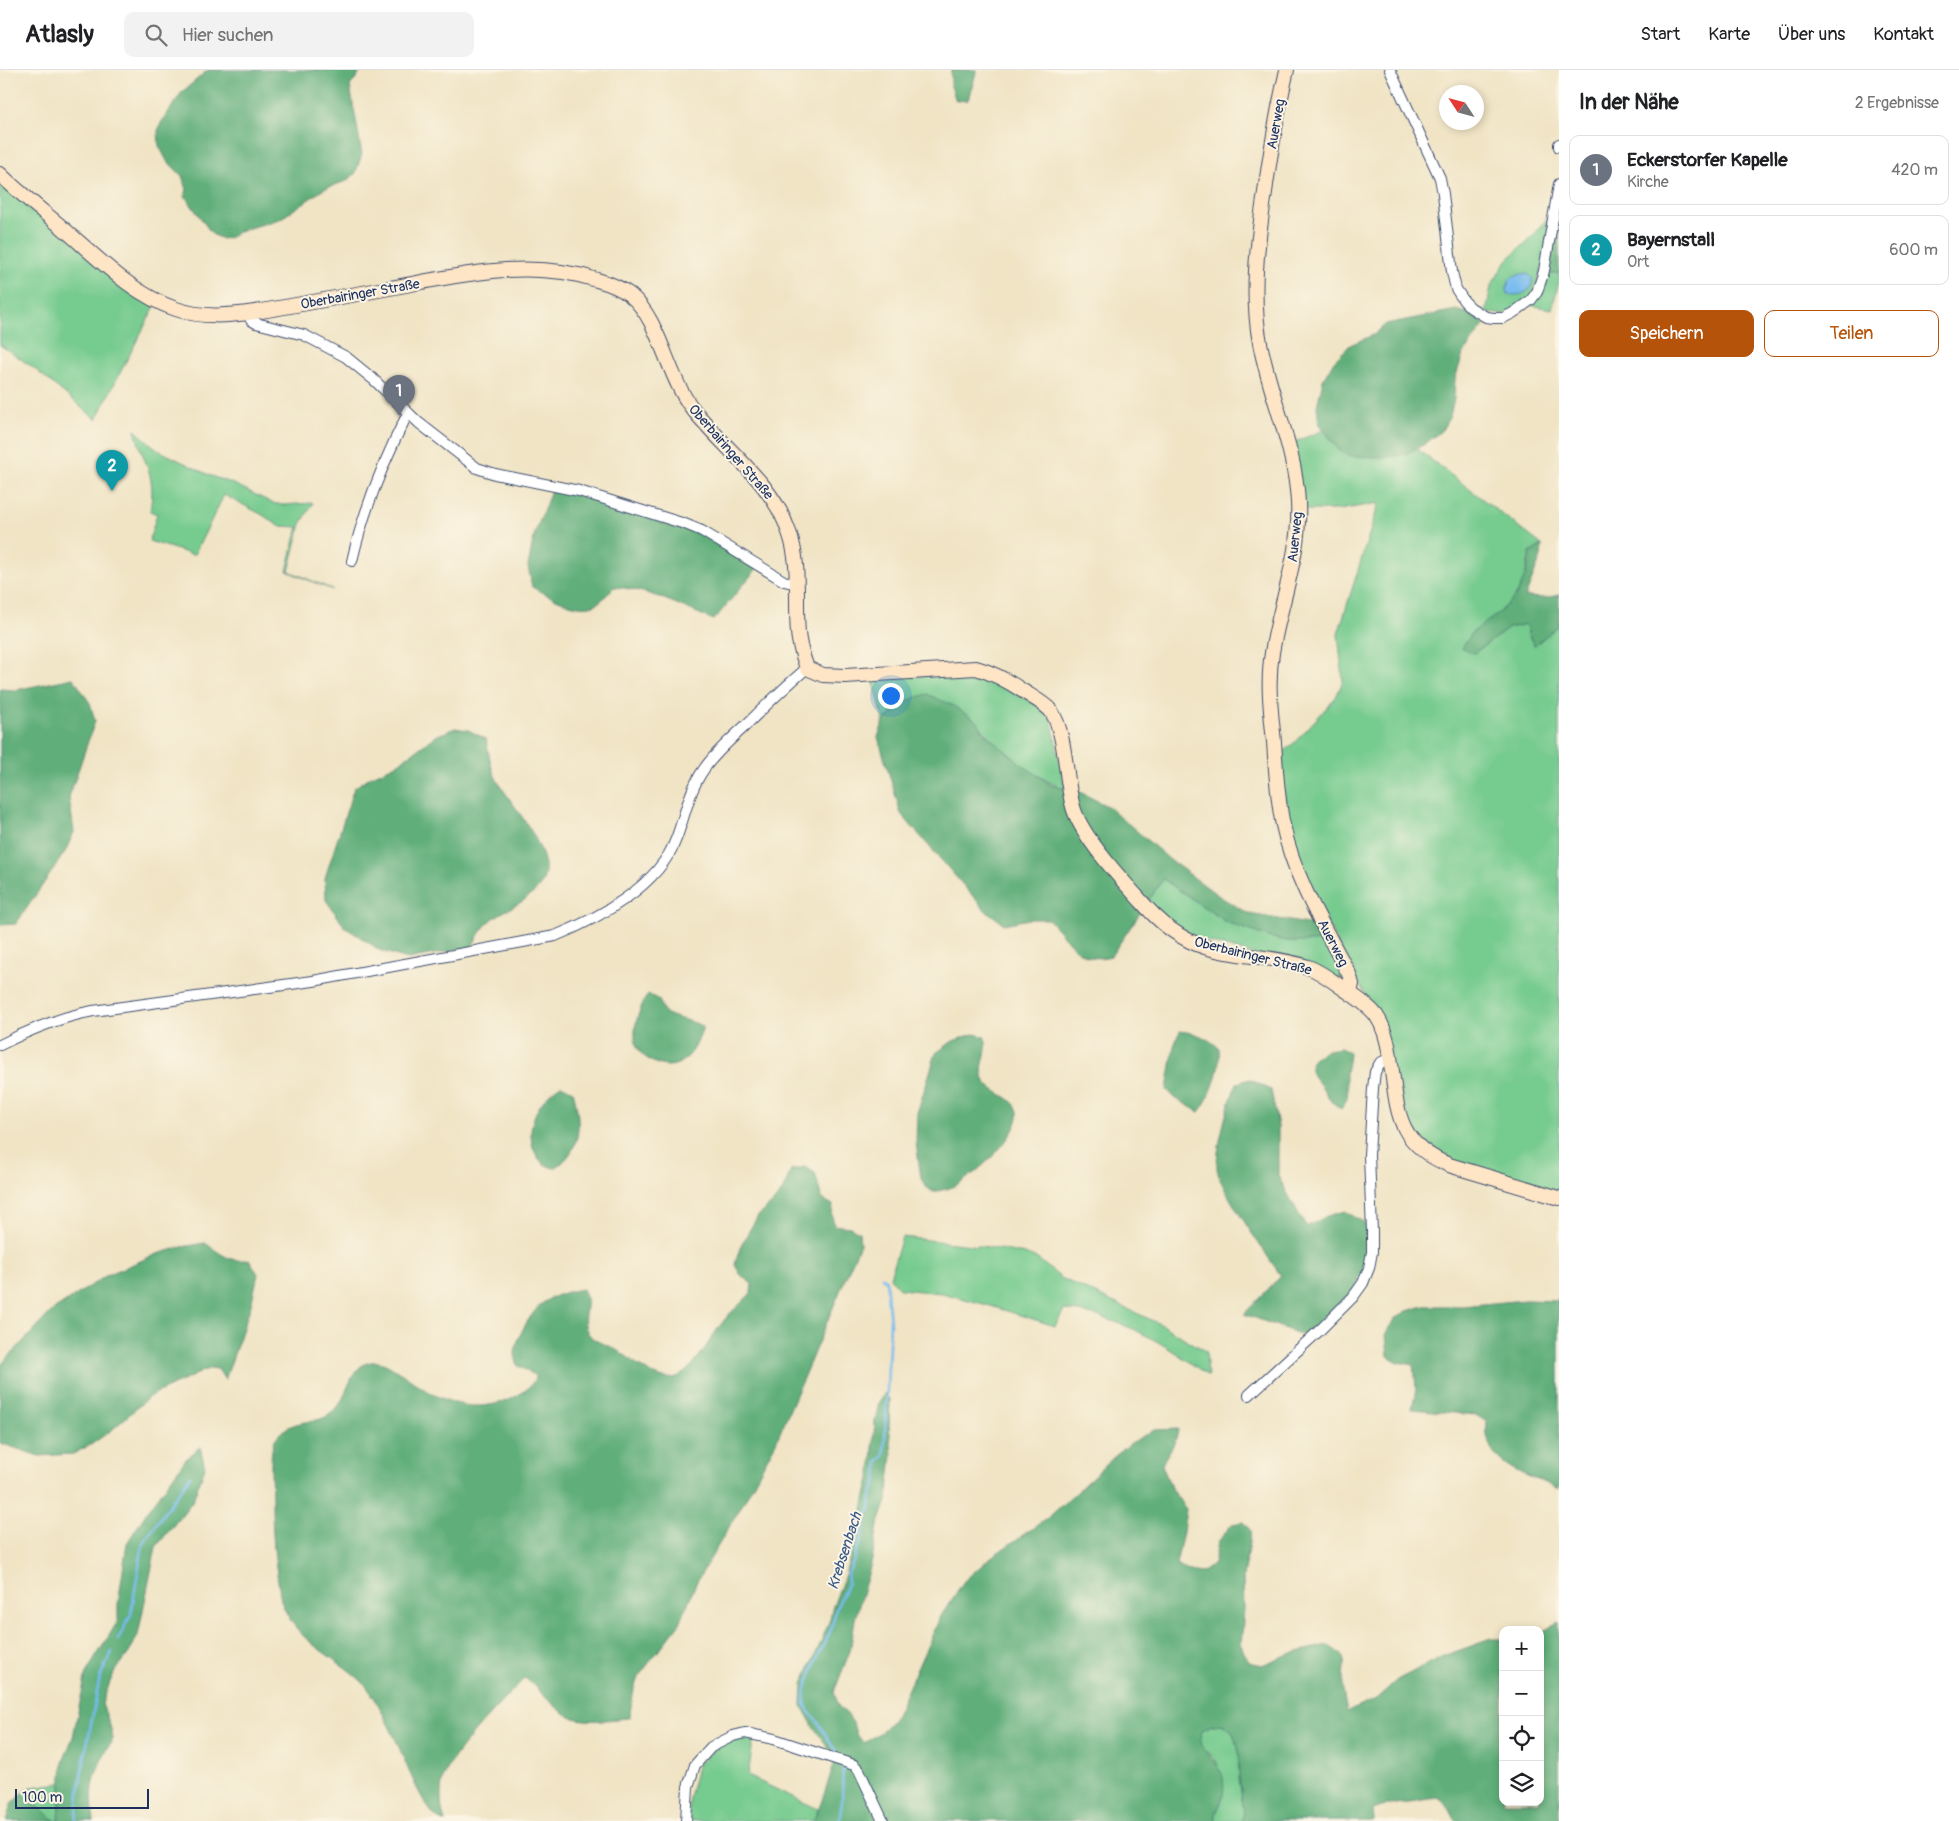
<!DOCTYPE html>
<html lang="de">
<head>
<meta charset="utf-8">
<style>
  body { margin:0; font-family:Pangolin,sans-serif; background:#f2f2f2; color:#202124 }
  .controls { position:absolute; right:15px; bottom:15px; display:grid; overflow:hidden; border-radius:10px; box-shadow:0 2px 8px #0003 }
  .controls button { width:45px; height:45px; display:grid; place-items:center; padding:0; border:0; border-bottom:1px solid #e0e0e0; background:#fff; color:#202124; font:25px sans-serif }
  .compass { position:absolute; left:1439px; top:15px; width:45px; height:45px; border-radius:50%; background:#fff; box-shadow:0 2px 8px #0003; rotate:306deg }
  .scale { position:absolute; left:15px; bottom:12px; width:134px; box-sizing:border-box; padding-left:5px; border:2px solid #1b2f5e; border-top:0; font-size:14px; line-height:18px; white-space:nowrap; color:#1b2f5e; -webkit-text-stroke:4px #fcf5e5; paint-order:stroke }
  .you { position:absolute; left:890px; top:625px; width:18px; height:18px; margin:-12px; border:4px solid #fff; border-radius:50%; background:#1a73e8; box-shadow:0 0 0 8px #1a73e833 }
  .badge { display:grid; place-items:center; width:32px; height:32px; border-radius:50%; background:#b45309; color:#fff; font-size:16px; font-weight:700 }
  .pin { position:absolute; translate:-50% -41px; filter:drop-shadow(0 1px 2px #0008) }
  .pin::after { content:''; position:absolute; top:26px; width:18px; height:15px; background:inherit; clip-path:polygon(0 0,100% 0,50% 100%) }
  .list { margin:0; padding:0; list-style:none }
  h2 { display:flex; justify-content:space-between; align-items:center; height:65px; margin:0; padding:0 20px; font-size:21px }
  h2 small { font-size:16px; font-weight:400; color:#757577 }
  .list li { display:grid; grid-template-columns:32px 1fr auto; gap:15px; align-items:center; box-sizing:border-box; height:70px; margin:0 10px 10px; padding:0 10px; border:1px solid #e0e0e0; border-radius:10px }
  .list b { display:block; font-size:19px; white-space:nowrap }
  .list p { margin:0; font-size:16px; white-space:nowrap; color:#757577 }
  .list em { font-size:16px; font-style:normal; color:#757577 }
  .actions { display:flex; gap:10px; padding:15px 20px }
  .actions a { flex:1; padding:11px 0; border:1px solid #b45309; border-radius:10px; text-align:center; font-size:18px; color:#b45309 }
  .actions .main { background:#b45309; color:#fff }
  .icon { flex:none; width:28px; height:28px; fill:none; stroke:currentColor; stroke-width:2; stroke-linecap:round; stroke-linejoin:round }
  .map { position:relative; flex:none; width:1559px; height:1751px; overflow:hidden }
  header { display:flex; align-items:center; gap:30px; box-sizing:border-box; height:70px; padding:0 25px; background:#fff; border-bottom:1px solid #e0e0e0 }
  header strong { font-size:24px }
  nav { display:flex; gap:28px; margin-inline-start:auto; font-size:18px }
  .search { width:350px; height:45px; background:#f2f2f2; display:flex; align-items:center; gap:12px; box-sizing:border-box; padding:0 18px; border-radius:10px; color:#757577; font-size:19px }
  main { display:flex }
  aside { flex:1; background:#fff }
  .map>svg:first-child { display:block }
  .green { fill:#76cb8f; stroke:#487d76 }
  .forest { fill:#60af7a; stroke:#3e6f6c }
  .water { fill:#79bcef; stroke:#4a76a6 }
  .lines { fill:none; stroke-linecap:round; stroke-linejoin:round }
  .stream { stroke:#79bcef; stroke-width:2.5 }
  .street-casing { stroke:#3b4a6d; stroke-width:12 }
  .secondary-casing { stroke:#3b4a6d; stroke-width:16 }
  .street { stroke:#fff; stroke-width:10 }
  .secondary { stroke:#fde5c5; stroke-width:14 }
  .labels { text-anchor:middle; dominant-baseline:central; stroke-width:4; stroke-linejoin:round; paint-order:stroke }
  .street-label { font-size:14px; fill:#1b2f5e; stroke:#fcf5e5 }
  .water-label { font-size:15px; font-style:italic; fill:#37598a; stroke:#fcf5e5 }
</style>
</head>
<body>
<header>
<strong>Atlasly</strong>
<div class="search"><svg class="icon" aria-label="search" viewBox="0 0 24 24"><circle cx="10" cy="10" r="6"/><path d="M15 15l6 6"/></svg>Hier suchen</div>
<nav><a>Start</a><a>Karte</a><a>Über uns</a><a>Kontakt</a></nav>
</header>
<main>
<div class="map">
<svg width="1559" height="1751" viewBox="0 0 1559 1751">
  <rect width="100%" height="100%" fill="#fcf5e5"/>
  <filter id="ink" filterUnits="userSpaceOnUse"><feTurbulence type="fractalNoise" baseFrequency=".02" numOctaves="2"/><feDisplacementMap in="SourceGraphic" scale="10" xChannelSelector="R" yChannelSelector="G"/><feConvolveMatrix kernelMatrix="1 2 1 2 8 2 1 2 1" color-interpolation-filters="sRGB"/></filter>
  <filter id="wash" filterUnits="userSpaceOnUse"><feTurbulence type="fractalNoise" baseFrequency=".0096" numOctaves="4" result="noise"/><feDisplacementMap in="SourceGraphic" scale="20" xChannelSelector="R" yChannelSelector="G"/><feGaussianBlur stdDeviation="1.12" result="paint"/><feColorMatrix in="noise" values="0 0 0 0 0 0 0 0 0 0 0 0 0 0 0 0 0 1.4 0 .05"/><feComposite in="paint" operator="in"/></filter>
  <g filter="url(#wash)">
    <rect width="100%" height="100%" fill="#f0e4c5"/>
    <g class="green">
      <polygon points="0,109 156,234 96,349 31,296 0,275"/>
      <polygon points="1551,144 1542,198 1531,227 1504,244 1486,243 1491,216 1507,190 1533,166"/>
      <polygon points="1559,203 1559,211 1552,239 1529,235 1546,205"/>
      <path d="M135,360L158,380L211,406L236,415L272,433L283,435L313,433L301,454L289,501L333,520L287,501L298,457L279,456L261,444L224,425L194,485L149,471L157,444L150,441C157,402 143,395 135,360Z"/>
      <path d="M1324,360L1338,379L1348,386L1386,387L1405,384L1416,378L1542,475L1530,483C1527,497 1525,512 1517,524C1506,540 1487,552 1472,563L1474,583L1509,558L1526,554L1528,565L1534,575L1559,555V1124L1450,1092L1411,1064L1371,935L1343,885L1293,784L1278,686L1294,673L1320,645L1336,627L1343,611L1338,564L1379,433L1339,440H1301L1292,373Z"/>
      <path d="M979,602L1045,640L1052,652L1065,718C1040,712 991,674 977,652L907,631L884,651L873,609Z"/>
      <polygon points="1163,809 1226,852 1268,867 1293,872 1325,867 1344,907 1342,910 1188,866 1147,833"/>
      <path d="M902,1167L988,1177L1025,1184L1039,1190L1061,1208L1160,1254L1206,1281L1208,1306C1166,1273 1117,1245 1064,1240L1055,1256L991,1236L942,1223L900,1219L890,1207Z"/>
      <path d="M1223,1654L1232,1661L1238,1676L1239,1707L1244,1743L1241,1751H1216C1214,1743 1221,1736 1222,1729C1223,1723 1219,1699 1217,1693C1211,1680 1196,1681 1201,1660L1211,1655Z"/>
      <polygon points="754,1666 748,1706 818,1739 816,1748 812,1751 688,1751 689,1727 698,1694 723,1672"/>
      <polygon points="61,1713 59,1751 56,1751 22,1724 31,1717"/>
    </g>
    <g class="forest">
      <polygon points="208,0 362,0 350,16 362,84 355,104 346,111 324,119 280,149 239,161 231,167 222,169 212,164 185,126 187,119 182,106 167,91 159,76 158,61 161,53 182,22"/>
      <polygon points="951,0 977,0 968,30 956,31 951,16"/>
      <polygon points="1559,148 1559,203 1546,205 1556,149"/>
      <polygon points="1456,240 1480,246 1484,255 1463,284 1455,309 1454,329 1450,346 1442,360 1425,374 1405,384 1386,387 1348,386 1338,379 1319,353 1317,336 1323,310 1334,291 1350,275 1375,264 1386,254"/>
      <path d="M552,418L688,457L758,497L714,550C682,537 649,519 614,517C609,522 602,531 596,534C578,543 548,525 532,517L528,496L534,466Z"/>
      <polygon points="1542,475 1541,487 1525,527 1545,528 1559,525 1559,555 1534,576 1525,554 1509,558 1474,583 1462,578 1472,563 1499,543 1517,524 1526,504 1530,483"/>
      <polygon points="73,608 90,633 95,651 69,727 74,762 65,782 16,854 0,855 0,619 16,620"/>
      <path d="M927,624L952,635L978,652L984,663L1025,697L1052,715L1080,722L1109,737L1170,790L1219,826L1249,844L1319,856L1325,867L1315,872H1293L1268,867L1226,852L1163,809L1111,886C1078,895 1069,869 1048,849H1029L1004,854L984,839L901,744L878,667L884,651L907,631Z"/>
      <path d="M455,658L468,660L486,669C489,681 490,696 495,706C507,731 560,785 541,814C531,830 510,837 495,847C484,855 478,865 472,877L408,889L381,881L345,857L326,830L325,808L354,718L370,707L396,695L436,666Z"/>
      <path d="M648,924L659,930L664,943C676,949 690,950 703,956C697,980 681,1006 653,992C648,989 641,985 638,979C630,963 639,938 648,924Z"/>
      <path d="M1180,961C1196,963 1207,967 1219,978C1221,999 1212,1025 1199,1042L1175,1028L1167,1020L1174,976Z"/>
      <path d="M973,964L984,966C991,980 979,993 983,1007C988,1024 1015,1025 1018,1042C1022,1064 971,1110 952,1117C946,1120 939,1120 933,1122L925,1116L921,1108L916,1073L917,1043L936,983L953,971Z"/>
      <path d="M1340,978L1349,982C1349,989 1347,996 1346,1003C1345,1019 1353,1022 1341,1039C1331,1032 1328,1027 1322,1017C1313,1005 1308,1004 1313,988L1328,980Z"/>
      <path d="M1250,1009L1271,1020L1278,1056V1106L1306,1157L1327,1146L1345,1141L1368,1155C1371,1214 1347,1229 1308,1267L1244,1244L1281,1206C1268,1186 1218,1118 1217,1098C1216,1078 1229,1030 1237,1013Z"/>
      <path d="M561,1015L573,1021C581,1051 583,1080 555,1098C547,1097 541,1093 537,1086C522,1060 537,1030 561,1015Z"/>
      <path d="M805,1097L815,1103L822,1129L833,1135L832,1146L834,1155L850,1157L859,1162L860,1174L776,1372L741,1437L696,1513L680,1553L638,1607L634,1619L629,1648C613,1649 589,1653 574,1648C557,1642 539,1619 525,1608C505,1628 446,1687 442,1713C440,1724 441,1741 445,1751C426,1751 403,1685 395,1668C384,1647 375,1622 357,1607C328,1582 300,1574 283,1536C280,1530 280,1523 279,1517C274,1488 272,1458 272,1429C272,1414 268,1379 276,1368C294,1344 318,1359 336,1339C348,1326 350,1295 371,1292C383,1290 392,1298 402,1304C436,1328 466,1346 508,1330C520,1325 532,1318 536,1306L517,1295C517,1292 515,1287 515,1284C515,1269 533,1238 546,1231C557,1224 570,1221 583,1219C591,1235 581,1244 586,1259C591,1271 600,1272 609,1276C615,1279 621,1283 626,1286C639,1295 655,1311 673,1308C692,1305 710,1268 722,1253C730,1242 742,1233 751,1223L752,1214L740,1204L735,1194L740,1178L749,1161L758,1146L773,1133L783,1120L791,1100Z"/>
      <path d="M205,1173C220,1183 231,1194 249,1189L258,1204L251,1235L225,1310L218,1299L210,1298L150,1326L113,1359L92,1374L73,1384L39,1386L0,1373V1296L52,1241L107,1205L157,1184L182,1177Z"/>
      <path d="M1525,1230L1559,1231V1419C1526,1404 1482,1396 1487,1352L1476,1345L1412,1339L1416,1319L1414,1295L1398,1292L1388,1286L1386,1265L1394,1249L1407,1241L1424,1236H1462Z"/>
      <path d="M885,1323L890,1330L889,1355L892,1385L887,1431L878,1456L872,1490L855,1549L850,1581L834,1622L839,1637L847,1644L853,1653L856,1664L864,1673L881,1662L895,1647L941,1546L964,1511L990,1488L1049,1447L1114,1387L1131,1373L1154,1360L1178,1359C1177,1375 1168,1380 1162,1395L1172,1420L1186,1439L1183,1462L1176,1494L1188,1501L1202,1503L1214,1493L1218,1472L1232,1454L1243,1452L1251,1461L1243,1507L1244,1539L1241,1575L1248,1592L1262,1595L1289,1584L1327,1575C1349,1588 1344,1589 1343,1610C1342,1620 1345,1633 1347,1642L1375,1630L1397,1610L1443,1586L1491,1569H1503V1732H1540V1563L1559,1552V1751H1456L1449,1737L1437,1728L1388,1735L1373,1740L1374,1751H1241L1244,1743L1239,1707L1238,1676L1232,1661L1223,1654L1211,1655L1201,1660C1196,1681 1220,1688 1223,1708C1224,1714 1224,1723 1222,1728C1220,1736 1214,1743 1216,1751H812C818,1747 831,1702 835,1692V1687L813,1656L802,1636L803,1614L829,1553L833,1536L845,1505L859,1456L871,1404L875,1351L879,1333Z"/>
      <path d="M200,1377L205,1397L192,1432L156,1477L138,1565L129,1583L116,1599L110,1612L102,1634L110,1655L113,1669C95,1700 89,1714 94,1751H59L63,1692L73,1667L86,1603L118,1551V1534L127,1473L147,1442L186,1389Z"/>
      <polygon points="22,1724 56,1751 7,1751 12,1733"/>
    </g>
    <path class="water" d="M1521,204H1528L1532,208C1534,222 1520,227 1508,224L1506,220L1510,209Z"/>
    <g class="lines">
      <g class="stream">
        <polyline points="118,1570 131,1544 143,1473 190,1406"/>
        <polyline points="839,1687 818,1652 809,1642 805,1634 805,1621 816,1590 831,1560 836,1539 848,1512 847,1505 854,1490 857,1478 860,1474 867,1445 870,1439 871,1425 877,1410 878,1391 884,1386 890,1253 886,1211 882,1207"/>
        <polyline points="76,1751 81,1706 100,1607 112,1582"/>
        <polyline points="839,1751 842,1732 843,1694"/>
      </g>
    </g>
  </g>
  <g filter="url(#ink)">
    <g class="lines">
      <g class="street-casing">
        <g id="street">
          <polyline points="1390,0 1440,108 1443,124 1452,202 1456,219 1464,231 1471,238 1486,247 1494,248 1503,248 1513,243 1531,230 1537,222 1544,201 1559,114"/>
          <polyline points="1559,74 1559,77"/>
          <polyline points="248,243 251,250 256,253 304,265 346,287 373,309 419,353 477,398 495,404 579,421 685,454 702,461 784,511 797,514"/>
          <path d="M352,491C364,439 384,390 408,343"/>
          <path d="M0,975C31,959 60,947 93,941L313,911L555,866C599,848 659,816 676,769C685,746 689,720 704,699C715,683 729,671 743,658C764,637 785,617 807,598"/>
          <polyline points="1249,1325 1321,1259 1353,1227 1363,1213 1369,1198 1372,1182 1372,1162 1369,1085 1373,1018 1375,1002 1380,993 1390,988"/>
          <polyline points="686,1751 688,1717 695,1695 711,1677 733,1666 745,1663 774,1669 854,1695 859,1700 883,1751"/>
        </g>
      </g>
      <g class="secondary-casing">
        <g id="secondary">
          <path d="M1287,0C1277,42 1270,86 1264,129C1257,177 1251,224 1260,273C1270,327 1295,376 1298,432C1301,484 1280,532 1272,583C1267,613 1271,642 1274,672C1276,699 1277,728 1283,755C1294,808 1324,857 1349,904L1352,914L1350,923"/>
          <path d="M0,104C20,124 43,141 64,159C98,188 133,225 176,239C202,248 228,246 255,242C298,235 341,227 384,219C453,207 527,187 597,210C608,213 620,217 630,225C660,249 667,306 692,338C724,379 772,411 789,462C801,495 795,529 798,563C799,575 803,587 807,598L823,605L845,606L976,598C994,603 1008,611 1023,621C1032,627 1044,633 1051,641C1067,664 1065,713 1074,740C1084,769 1120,808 1141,831C1158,851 1179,869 1205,877C1238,887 1275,886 1308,897C1322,902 1335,913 1347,921C1357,928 1368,935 1376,945C1385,958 1388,972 1390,987C1398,1039 1394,1072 1449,1095L1559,1128"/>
        </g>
      </g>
      <use href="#street" class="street"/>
      <use href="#secondary" class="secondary"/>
    </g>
  </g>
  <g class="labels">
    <g class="street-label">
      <text transform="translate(1276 54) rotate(-80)">Auerweg</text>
      <text transform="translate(360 224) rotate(-10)">Oberbairinger Straße</text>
      <text transform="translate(731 382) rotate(49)">Oberbairinger Straße</text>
      <text transform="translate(1295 467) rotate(-84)">Auerweg</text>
      <text transform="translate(1333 873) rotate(63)">Auerweg</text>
      <text transform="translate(1253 886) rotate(14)">Oberbairinger Straße</text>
    </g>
    <g class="water-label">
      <text transform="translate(845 1481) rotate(-72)">Krebsenbach</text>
    </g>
  </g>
</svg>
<div class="controls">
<button>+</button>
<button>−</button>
<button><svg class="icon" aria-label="locate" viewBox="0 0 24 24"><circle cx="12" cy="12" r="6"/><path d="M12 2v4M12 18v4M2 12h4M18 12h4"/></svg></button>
<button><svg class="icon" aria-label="layers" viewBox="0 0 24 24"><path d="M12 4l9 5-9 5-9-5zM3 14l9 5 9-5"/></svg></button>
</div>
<svg class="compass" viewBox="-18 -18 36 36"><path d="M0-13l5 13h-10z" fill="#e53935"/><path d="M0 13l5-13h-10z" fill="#757577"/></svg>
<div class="scale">100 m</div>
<div class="you"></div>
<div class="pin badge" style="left:399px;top:346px;background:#6b7280">1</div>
<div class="pin badge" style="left:112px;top:421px;background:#0f9aa8">2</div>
</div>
<aside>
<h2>In der Nähe<small>2 Ergebnisse</small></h2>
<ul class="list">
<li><span class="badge" style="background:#6b7280">1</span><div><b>Eckerstorfer Kapelle</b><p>Kirche</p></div><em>420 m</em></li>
<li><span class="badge" style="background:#0f9aa8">2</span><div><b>Bayernstall</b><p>Ort</p></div><em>600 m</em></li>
</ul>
<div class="actions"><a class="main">Speichern</a><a>Teilen</a></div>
</aside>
</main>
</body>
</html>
